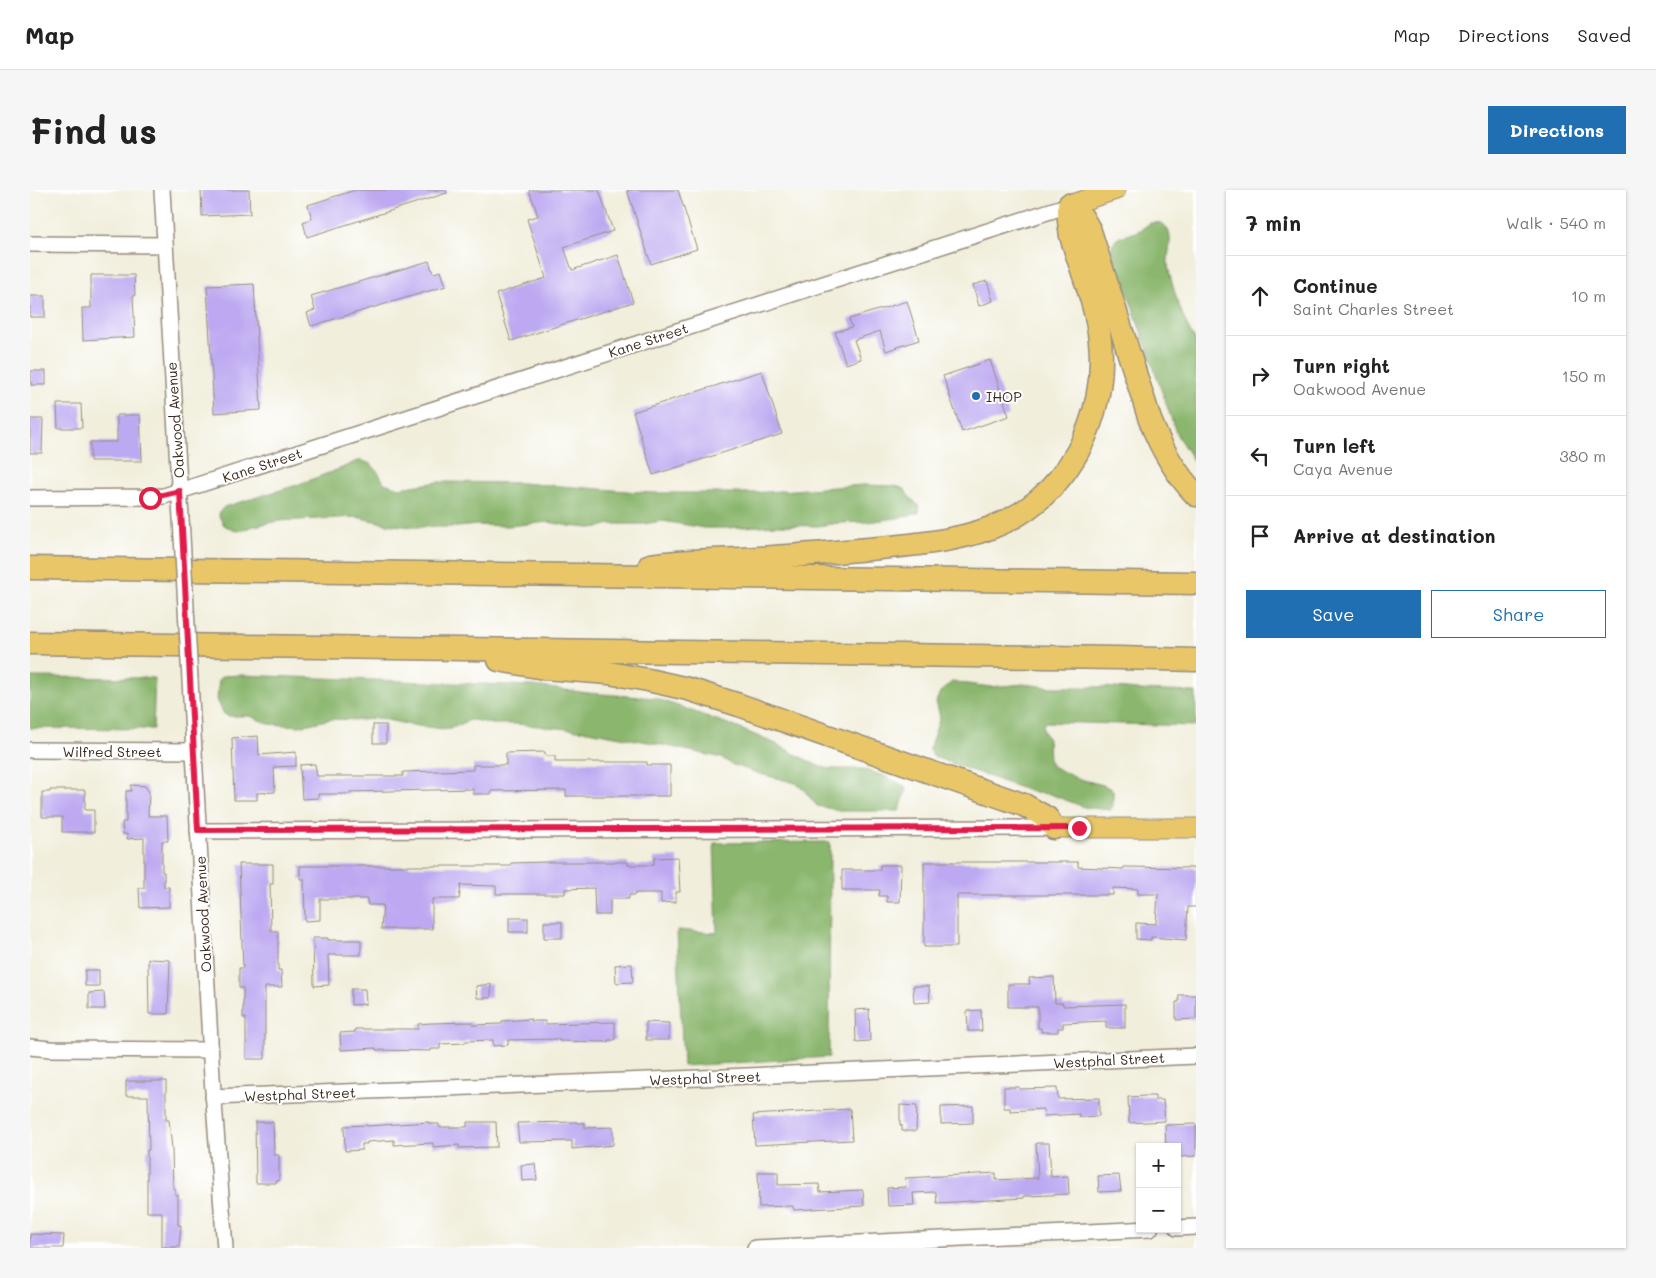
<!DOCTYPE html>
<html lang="en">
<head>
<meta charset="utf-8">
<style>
  body { margin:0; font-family:Mali,sans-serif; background:#f6f6f6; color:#222 }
  .controls { position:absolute; right:15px; bottom:15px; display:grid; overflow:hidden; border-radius:0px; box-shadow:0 1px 4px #0004 }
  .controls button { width:45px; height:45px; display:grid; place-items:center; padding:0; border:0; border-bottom:1px solid #e0e0e0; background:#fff; color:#222; font:25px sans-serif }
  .stop { position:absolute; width:15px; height:15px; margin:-11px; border:4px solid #e11d48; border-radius:50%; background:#fff }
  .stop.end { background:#e11d48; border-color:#fff; box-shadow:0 1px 5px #0008 }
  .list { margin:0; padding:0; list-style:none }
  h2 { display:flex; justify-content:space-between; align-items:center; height:65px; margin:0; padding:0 20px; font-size:21px }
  h2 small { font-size:16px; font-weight:400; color:#767676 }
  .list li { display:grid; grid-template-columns:32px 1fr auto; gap:15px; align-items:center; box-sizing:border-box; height:80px; padding:0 20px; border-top:1px solid #e0e0e0 }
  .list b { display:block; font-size:19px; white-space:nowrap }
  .list p { margin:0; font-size:16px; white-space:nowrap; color:#767676 }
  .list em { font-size:16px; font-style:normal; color:#767676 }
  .actions { display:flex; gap:10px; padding:15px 20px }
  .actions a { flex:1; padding:11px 0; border:1px solid #1f6fb2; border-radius:0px; text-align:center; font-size:18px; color:#1f6fb2 }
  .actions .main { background:#1f6fb2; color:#fff }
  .icon { flex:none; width:28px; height:28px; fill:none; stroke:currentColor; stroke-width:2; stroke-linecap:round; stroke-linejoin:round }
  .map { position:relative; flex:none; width:1166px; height:1058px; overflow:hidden; border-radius:0px }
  header { display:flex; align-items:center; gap:30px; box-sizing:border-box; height:70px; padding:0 25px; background:#fff; border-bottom:1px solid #e0e0e0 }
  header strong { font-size:24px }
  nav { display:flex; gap:28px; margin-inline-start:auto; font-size:18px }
  .intro { display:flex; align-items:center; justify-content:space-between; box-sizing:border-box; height:120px; padding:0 30px }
  h1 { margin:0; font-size:35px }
  .button { padding:12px 22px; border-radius:0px; background:#1f6fb2; color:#fff; font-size:18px; font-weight:700 }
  main { display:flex; gap:30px; padding:0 30px }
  aside { flex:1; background:#fff; border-radius:0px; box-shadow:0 1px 4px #0004 }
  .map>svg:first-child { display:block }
  .forest { fill:#8ab66d; stroke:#627046 }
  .building { fill:#bda9f1 }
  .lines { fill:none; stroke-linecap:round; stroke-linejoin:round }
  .minor-casing { stroke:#968c7c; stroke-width:18 }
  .major-casing { stroke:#968c7c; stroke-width:21 }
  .highway-casing { stroke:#968c7c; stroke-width:25 }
  .minor { stroke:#fff; stroke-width:15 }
  .major { stroke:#e9c769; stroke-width:19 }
  .highway { stroke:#e9c769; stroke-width:22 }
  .minor-bridge-casing { stroke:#968c7c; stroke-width:18; stroke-linecap:butt }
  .minor-bridge { stroke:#fff; stroke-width:15 }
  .route { stroke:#e11d48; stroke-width:6 }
  .poi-dot { fill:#1f6fb2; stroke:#fff; stroke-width:2 }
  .labels { text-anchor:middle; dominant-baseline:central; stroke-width:4; stroke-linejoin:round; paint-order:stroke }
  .street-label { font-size:14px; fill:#3b2a1e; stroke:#fff }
  .poi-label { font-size:14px; fill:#3b2a1e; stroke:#fff; text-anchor:start }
</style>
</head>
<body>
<header>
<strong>Map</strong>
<nav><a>Map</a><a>Directions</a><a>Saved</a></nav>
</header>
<div class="intro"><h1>Find us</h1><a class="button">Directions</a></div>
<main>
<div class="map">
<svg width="1166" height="1058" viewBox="0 0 1166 1058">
  <rect width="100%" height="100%" fill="#fff"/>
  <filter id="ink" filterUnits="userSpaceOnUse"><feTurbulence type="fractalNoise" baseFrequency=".02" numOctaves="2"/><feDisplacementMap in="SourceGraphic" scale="10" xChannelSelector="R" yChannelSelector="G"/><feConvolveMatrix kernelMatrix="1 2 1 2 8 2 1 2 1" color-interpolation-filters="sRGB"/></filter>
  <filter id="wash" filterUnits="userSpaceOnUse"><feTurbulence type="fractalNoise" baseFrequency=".0096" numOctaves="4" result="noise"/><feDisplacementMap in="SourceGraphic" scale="20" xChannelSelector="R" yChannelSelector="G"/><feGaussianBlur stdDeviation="1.12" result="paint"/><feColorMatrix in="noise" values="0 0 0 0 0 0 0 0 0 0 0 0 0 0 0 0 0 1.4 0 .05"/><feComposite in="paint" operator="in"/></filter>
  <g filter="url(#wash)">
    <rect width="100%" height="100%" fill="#f1eedb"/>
    <g class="forest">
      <path d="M1120,33C1125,33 1131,31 1135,36C1145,47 1137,61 1138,74C1139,89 1156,140 1166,151V275L1147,245L1098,104L1082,64C1079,46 1094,47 1106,42C1111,40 1116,36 1120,33Z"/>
      <path d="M327,271C342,270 348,281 354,293L370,298L408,292L492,293L622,303H723L833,295L865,296L875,299L877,304L889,316V322L885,324L867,328L837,332L808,333L788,336L747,335L695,338H674L633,331L612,334H580L570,337L560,338L539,336L519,332L478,336L447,335L427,337H383L363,335L326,327L248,331L224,336L208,341L203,340L194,335L189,326L190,321L194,317L264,296L312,278Z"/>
      <path d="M210,485L504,496L558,503L625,508L701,535L746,554L788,576L800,579H832L854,586L875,596L876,602C872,608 873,614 869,621H812L787,616L774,600L766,593L730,584L701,574L692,568L623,553L558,541L488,534H462L444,530H439L425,537L414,539L381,535L348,528L332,530L301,529L270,536L239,534L220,526H199L194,524L187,510L189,489L193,486Z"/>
      <polygon points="0,487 125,488 123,539 0,538"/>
      <polygon points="922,492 961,497 994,494 1018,497 1075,497 1107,500 1166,502 1166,536 1016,532 1013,535 1013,540 1018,550 1019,571 1022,576 1046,588 1073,595 1083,600 1083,616 1080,620 1054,617 1020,604 1005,603 904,567 899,559 910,527 906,512 910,502"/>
      <polygon points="800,652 799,867 653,876 647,740 687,743 684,653"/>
    </g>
    <g id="blocks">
      <g class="building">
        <polygon points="171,0 219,0 220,24 172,26"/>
        <polygon points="325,0 416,0 417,3 277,47 273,32 282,29 278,15"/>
        <polygon points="499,0 569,0 583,41 534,57 542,80 588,65 603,112 481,151 466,104 516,88 497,29 508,26"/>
        <polygon points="597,0 648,0 667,59 621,74"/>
        <polygon points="399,71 403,83 411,81 416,96 281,136 277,123 285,120 281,106"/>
        <polygon points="61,85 104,85 105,106 103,106 105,147 53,150 52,118 61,118"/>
        <polygon points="957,91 963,111 949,116 943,95"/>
        <polygon points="224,94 231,220 184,223 177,96"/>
        <rect x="0" y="106" width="15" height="21"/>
        <polygon points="877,111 889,150 856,161 850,141 824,150 831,169 816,174 805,142 822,137 819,129"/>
        <polygon points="960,170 979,226 932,242 913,186"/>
        <rect x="1" y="181" width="15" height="14"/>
        <polygon points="732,181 752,244 623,285 603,222"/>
        <polygon points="27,214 51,214 52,238 28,238"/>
        <polygon points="87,225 110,225 112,271 60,271 60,252 87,252"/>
        <polygon points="0,229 13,229 12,263 0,263"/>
        <rect x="343" y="535" width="13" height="18"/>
        <polygon points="228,546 229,565 266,562 266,576 244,577 245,602 227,603 227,610 204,610 202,548"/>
        <polygon points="515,562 515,566 525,566 525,572 617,572 617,575 640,575 640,606 536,606 536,600 461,601 461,604 443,604 443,599 320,602 320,604 288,604 288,608 272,609 270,575 285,574 287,586 373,586 373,582 443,580 443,575 476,575 476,563"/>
        <polygon points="101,595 115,596 119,602 118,626 137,626 138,651 132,651 132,682 134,682 134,697 139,697 139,717 110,718 109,698 114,698 114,648 97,649 97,644 93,644 92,632 96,632 96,601 101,601"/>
        <polygon points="20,600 55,600 55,620 64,620 64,642 32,642 32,627 12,627 12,602 20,602"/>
        <polygon points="648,667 650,702 646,702 646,712 631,713 631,703 605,703 605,705 599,705 599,709 580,709 580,725 565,725 564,698 535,699 535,704 466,704 466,696 431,695 429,709 402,709 402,739 351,739 353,715 338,715 337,709 290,709 290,730 275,731 274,689 270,689 270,676 481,676 481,673 518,672 598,672 598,675 624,675 624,668"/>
        <polygon points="894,672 1048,672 1048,677 1093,679 1094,677 1166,678 1166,717 1158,717 1156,750 1121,747 1121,750 1106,749 1106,733 1126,734 1128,704 1108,704 1108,699 1083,698 1083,705 927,705 927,757 894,757"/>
        <polygon points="209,674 243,674 243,694 240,694 241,741 248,741 248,780 251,780 252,797 235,797 235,869 216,869 216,828 213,828 213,798 209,798 209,778 213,778"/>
        <polygon points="850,675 871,675 870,712 857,712 857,706 849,706 850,700 812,700 812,680 850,680"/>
        <rect x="479" y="728" width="19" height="14"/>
        <rect x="514" y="732" width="18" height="16"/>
        <polygon points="283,748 298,748 298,750 331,750 331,765 298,765 299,795 284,796"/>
        <polygon points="118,769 140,770 138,824 119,824"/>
        <polygon points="602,774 603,792 586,793 585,775"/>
        <rect x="55" y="780" width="14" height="16"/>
        <polygon points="1024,787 1025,813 1033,813 1033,816 1095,814 1095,838 1076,838 1076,831 1033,833 1033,838 1028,838 1028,842 1011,842 1011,838 1008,838 1008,817 978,817 978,794 1000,794 999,788"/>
        <polygon points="461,794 461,808 447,808 446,796"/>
        <polygon points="883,796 899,796 900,812 884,813"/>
        <polygon points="321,799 335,799 336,814 321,815"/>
        <polygon points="74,802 75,819 59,819 59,803"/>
        <polygon points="1149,805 1166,805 1166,829 1146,830 1146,812 1149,812"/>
        <polygon points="839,819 840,851 826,852 825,820"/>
        <polygon points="951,820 952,841 938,841 937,821"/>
        <polygon points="501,829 501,831 515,831 515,834 585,832 585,850 578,850 578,852 529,851 529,849 478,850 478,855 463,856 463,850 436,851 434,853 410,854 410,859 401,859 401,861 346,860 346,858 311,860 310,843 325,842 325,839 388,839 388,834 401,833 442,832 443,835 472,834 472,831"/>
        <polygon points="616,832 639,833 639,850 616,850"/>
        <polygon points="96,891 136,891 136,930 139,930 142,959 143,998 145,998 145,1005 148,1005 148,1035 151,1035 149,1057 132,1057 132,1022 117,1022 117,960 119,960 118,906 96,906"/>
        <polygon points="974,897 989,897 989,899 1027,898 1028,909 1069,908 1069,926 1049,927 1049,924 1014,926 1013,919 980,921 980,918 974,918"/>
        <polygon points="1115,906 1125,906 1125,910 1133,910 1135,931 1099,933 1098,907"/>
        <polygon points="870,915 887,916 886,941 872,941 872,935 870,935"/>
        <polygon points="943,916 943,933 911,934 911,917"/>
        <polygon points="820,919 822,950 725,955 723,925"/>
        <polygon points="225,932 243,932 244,965 249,965 249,991 246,991 246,993 226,993"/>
        <polygon points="399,932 399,934 409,934 409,937 437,937 437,932 466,932 467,957 429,958 429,955 403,957 403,953 364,955 364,950 337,952 337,954 332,954 332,960 315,961 314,936 337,935 337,936"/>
        <polygon points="547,932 547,933 555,933 555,938 583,937 583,955 542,959 542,951 489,952 487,933"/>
        <polygon points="1166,934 1166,966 1149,967 1148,957 1136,957 1135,935"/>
        <polygon points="1006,953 1019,953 1021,987 1038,986 1039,1004 1000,1006 994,1006 994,1008 907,1013 906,1002 883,1003 884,1015 858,1016 857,998 876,997 875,988 966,983 966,990 1008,988"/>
        <polygon points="505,974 507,990 492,991 491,975"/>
        <polygon points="728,982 748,982 748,995 789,994 790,1002 833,1000 834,1016 764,1020 763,1016 729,1017"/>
        <polygon points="1089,985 1091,1001 1069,1002 1068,986"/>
        <polygon points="0,1044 34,1045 33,1058 0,1058"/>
      </g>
    </g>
  </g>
  <g filter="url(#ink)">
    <use href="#blocks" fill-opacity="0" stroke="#968c7c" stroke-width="1"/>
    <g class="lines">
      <g class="minor-casing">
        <g id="minor">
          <polyline points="132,0 152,346"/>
          <polyline points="0,54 135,55"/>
          <polyline points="0,308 120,307 134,306 1039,15"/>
          <polyline points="160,490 182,887 195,1058"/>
          <polyline points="0,560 164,561"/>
          <polyline points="168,641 1024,638"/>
          <polyline points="0,857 20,859 180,860"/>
          <polyline points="183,907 695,887 1166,866"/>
          <polyline points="1147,1038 1166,1037"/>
          <polyline points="725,1058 1120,1039"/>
        </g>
      </g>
      <g class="major-casing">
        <g id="major">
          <polyline points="1039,15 1086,0"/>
          <polyline points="1024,638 1166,638"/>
        </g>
      </g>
      <g class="highway-casing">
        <g id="highway">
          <path d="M1039,15L1052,27L1060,41L1120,230C1131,258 1145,283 1166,305"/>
          <path d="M620,375C650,370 681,370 711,369C754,367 797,363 839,359C926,351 1000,346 1048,261C1066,228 1074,189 1070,151C1067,116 1051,80 1041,46L1039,31V15"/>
          <polyline points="0,378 1166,393"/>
          <polyline points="0,453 1089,468 1166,470"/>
          <polyline points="469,470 514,478 579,483 618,490 658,499 709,515 994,615 1017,628 1024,638"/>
        </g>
      </g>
      <use href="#minor" class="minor"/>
      <use href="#major" class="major"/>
      <use href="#highway" class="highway"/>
      <g class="minor-bridge-casing">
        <polyline id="minor-bridge" points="152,346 160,490"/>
      </g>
      <use href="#minor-bridge" class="minor-bridge"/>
    </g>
  </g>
  <g class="lines" filter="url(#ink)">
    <polyline class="route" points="120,308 150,301 168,640 1049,638"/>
  </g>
  <circle class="poi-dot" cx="946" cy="206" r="5"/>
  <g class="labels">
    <g class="street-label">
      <text transform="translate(618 150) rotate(-18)">Kane Street</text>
      <text transform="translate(145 230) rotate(-94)">Oakwood Avenue</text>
      <text transform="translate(232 275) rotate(-18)">Kane Street</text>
      <text x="82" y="561">Wilfred Street</text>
      <text transform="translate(173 724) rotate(-93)">Oakwood Avenue</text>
      <text transform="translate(1079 870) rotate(-3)">Westphal Street</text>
      <text transform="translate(675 888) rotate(-2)">Westphal Street</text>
      <text transform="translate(270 904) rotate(-2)">Westphal Street</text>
    </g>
    <g class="poi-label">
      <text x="956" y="206">IHOP</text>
    </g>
  </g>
</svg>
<div class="controls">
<button>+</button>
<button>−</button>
</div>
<div class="stop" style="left:120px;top:308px"></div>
<div class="stop end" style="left:1049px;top:638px"></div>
</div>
<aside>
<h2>7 min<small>Walk · 540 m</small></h2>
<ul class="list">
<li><svg class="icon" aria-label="ahead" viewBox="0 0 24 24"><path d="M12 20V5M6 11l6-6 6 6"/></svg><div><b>Continue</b><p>Saint Charles Street</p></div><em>10 m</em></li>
<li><svg class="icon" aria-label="right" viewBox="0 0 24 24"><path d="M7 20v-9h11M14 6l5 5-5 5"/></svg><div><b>Turn right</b><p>Oakwood Avenue</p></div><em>150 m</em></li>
<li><svg class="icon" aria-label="left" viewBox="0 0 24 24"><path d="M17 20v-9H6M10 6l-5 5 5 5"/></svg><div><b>Turn left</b><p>Caya Avenue</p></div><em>380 m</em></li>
<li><svg class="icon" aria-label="arrive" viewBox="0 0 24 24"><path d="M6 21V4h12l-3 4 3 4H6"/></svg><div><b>Arrive at destination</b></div></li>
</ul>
<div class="actions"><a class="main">Save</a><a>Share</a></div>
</aside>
</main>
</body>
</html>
